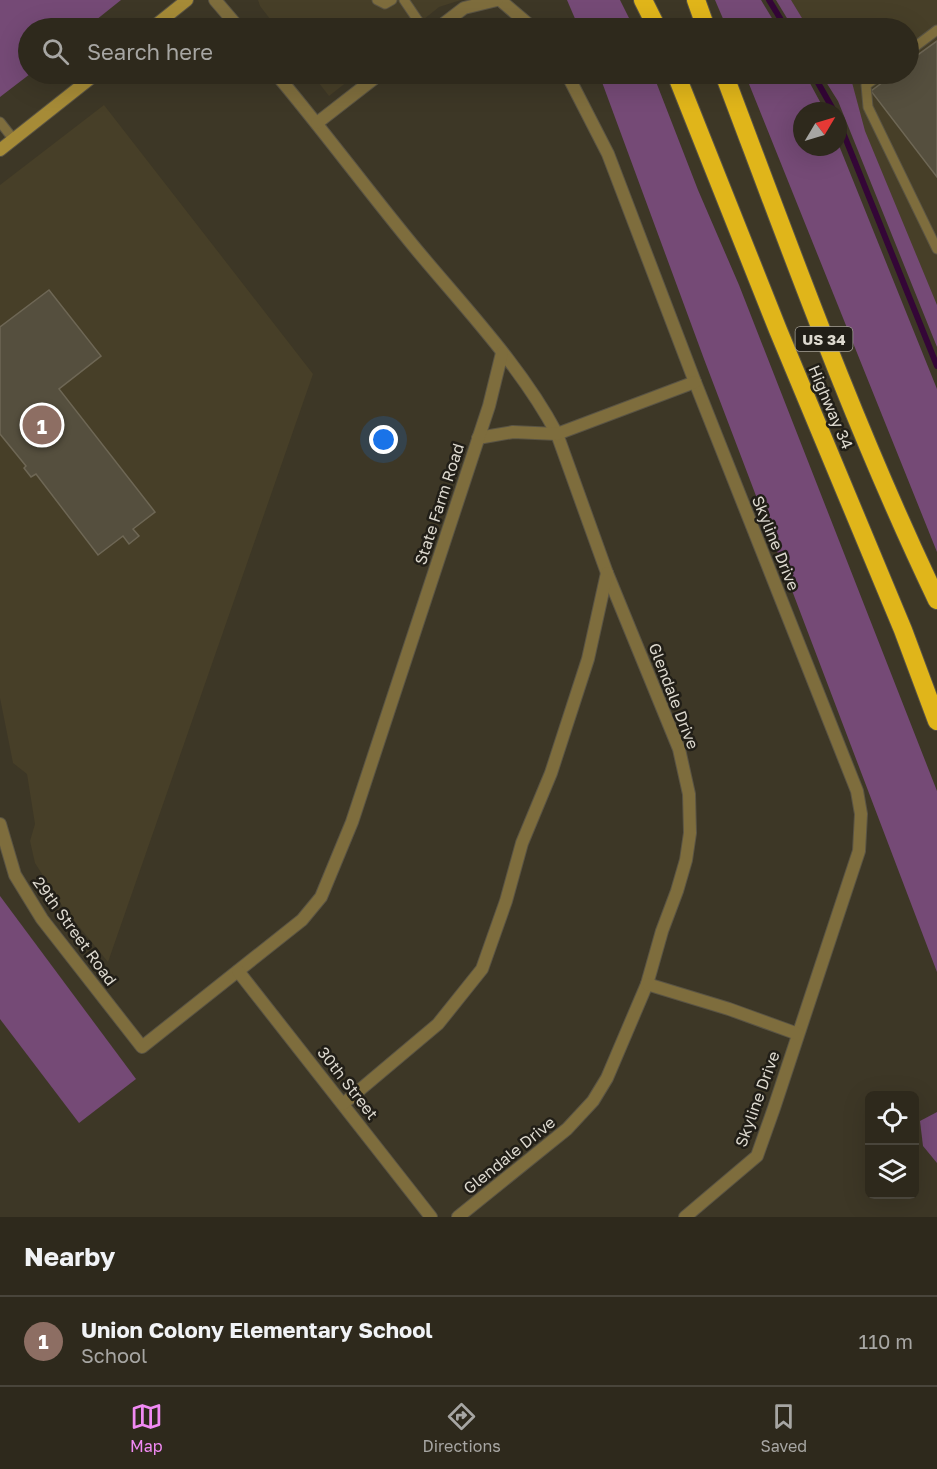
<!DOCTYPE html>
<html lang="en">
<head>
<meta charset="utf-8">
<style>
  body { margin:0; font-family:"Golos Text",sans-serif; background:#363125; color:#f1f3f6 }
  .controls { position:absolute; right:18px; bottom:18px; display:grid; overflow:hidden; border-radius:9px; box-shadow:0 6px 24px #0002 }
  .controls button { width:54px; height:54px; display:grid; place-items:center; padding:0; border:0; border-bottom:2px solid #49453b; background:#2e291c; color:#f1f3f6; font:30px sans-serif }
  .compass { position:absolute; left:793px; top:102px; width:54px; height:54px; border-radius:50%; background:#2e291c; box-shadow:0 6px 24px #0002; rotate:52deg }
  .you { position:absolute; left:384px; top:440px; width:21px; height:21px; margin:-15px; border:4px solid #fff; border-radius:50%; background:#1a73e8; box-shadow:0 0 0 9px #1a73e833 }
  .badge { display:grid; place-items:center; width:39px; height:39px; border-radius:50%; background:#f18af4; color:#fff; font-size:20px; font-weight:700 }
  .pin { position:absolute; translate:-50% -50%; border:3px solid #fff; box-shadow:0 2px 6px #0006 }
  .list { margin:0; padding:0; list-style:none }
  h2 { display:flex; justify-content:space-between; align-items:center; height:78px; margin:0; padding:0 24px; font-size:26px }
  h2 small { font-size:20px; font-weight:400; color:#a7a6a3 }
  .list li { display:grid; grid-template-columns:39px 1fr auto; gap:18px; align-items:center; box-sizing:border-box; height:90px; padding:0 24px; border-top:2px solid #49453b }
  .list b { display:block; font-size:22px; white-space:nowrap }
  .list p { margin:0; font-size:20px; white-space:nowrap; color:#a7a6a3 }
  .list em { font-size:20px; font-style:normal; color:#a7a6a3 }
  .icon { flex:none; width:33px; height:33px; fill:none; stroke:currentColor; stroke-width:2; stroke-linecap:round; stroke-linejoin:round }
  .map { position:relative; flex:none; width:937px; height:1217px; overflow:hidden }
  .search { position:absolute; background:#2e291c; box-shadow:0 6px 24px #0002; left:18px; right:18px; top:18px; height:66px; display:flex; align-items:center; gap:15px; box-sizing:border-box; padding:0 21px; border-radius:33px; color:#a7a6a3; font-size:22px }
  .sheet { height:168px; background:#2e291c }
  nav { display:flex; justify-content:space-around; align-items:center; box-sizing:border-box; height:84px; border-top:2px solid #49453b; background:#2e291c; font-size:16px; color:#a7a6a3 }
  nav a { display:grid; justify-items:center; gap:3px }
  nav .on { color:#f18af4 }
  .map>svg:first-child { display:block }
  .built { fill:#473f28 }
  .green { fill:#754a76 }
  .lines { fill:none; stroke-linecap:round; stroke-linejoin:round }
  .stream { stroke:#340637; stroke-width:6 }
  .building { fill:#554f3e; stroke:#6e6755; stroke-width:1.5 }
  .lane-casing { stroke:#5a5444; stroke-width:11 }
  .street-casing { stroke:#5a5444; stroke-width:14 }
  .secondary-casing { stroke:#5a5444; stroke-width:14 }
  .highway-casing { stroke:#5a5444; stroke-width:20 }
  .lane { stroke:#7e6d3d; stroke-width:9 }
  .street { stroke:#7e6d3d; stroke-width:12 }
  .secondary { stroke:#a68b37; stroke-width:12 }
  .highway { stroke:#e0b51a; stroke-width:18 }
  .labels { text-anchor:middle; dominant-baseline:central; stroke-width:5; stroke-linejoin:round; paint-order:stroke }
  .shield { fill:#211e17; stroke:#a5a198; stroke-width:1.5 }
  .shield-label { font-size:15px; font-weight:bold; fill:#ddd9cf }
  .street-label { font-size:16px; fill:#ddd9cf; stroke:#211e17 }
</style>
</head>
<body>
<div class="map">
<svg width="937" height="1217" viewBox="0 0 937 1217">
  <rect width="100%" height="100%" fill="#3d3726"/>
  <g class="built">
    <polygon points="258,0 461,0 439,7 413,28 277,28 260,6"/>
    <polygon points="776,0 937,0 937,313 839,103 821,74 908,74 908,28 793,28"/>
    <polygon points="312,74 357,74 329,96"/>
    <polygon points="104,105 313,374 108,962 63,907 35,863 30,841 35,824 27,774 13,763 0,698 0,185"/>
  </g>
  <g class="green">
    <polygon points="0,0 121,0 86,28 28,28 30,74 0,97"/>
    <polygon points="567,0 620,0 634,28 579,28"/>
    <polygon points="715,0 761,0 778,28 727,28"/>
    <polygon points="776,0 791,0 808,28 793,28"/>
    <polygon points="599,74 653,74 698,190 739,285 937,791 937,972 704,359"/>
    <polygon points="745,74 805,74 825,111 802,111 802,147 838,147 838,143 937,389 937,552"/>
    <polygon points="821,74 848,74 850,75 865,131 937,305 937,347 838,101"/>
    <polygon points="0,896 136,1079 79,1123 0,1019"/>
    <polygon points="937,1112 937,1163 923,1146 920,1121"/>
  </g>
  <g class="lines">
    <g class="stream">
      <polyline points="769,0 786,28"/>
      <polyline points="813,74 834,111"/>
      <polyline points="838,120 937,366"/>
    </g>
  </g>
  <g class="building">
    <polygon points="937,41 937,177 871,91 894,74 908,74 908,62"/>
    <polygon points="49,290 101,356 59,389 155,512 133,529 139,536 129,544 123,536 98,555 36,474 31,477 24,468 26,466 0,434 0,327"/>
  </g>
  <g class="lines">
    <g class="lane-casing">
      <g id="lane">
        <polyline points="377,0 385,4 392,0"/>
        <polyline points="404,0 423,28"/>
        <polyline points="908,52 937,30"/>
        <polyline points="881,74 866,85 868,107 937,249"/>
        <polyline points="0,122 14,140"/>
      </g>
    </g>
    <g class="street-casing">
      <g id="street">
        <polyline points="215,0 239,28"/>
        <polyline points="500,0 533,28"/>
        <polyline points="438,28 464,8 497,0"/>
        <path d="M276,74C324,131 368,191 416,249C465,308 521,366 557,434L607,573L679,749L689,794L690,833L686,860L677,891L662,931L647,984L607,1078L593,1101L567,1129L458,1217"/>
        <polyline points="567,74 608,154 695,382 857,791 861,814 859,851 774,1108 757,1156 685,1217"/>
        <polyline points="317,123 380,74"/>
        <polyline points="478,438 513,432 557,434 695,382"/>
        <polyline points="0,824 15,875 42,919 142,1047 302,920 321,897 352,822 489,406 502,353"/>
        <polyline points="238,971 431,1217"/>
        <polyline points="647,984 729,1009 798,1034"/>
        <polyline points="343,1104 438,1024 482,969 506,901 522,843 551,773 588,659 607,573"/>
      </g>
    </g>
    <g class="secondary-casing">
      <g id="secondary">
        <polyline points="152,28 187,0"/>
        <polyline points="0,150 96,74"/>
      </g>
    </g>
    <g class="highway-casing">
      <g id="highway">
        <polyline points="643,0 657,28"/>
        <polyline points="696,0 706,28"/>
        <polyline points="676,74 778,330 903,630 937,721"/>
        <path d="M724,74C791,251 855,429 937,600"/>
      </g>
    </g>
    <use href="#lane" class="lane"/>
    <use href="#street" class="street"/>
    <use href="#secondary" class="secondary"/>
    <use href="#highway" class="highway"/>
  </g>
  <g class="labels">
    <rect class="shield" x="795.5" y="327" width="57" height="24" rx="4.5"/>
    <g class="shield-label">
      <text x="824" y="339">US 34</text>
    </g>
    <g class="street-label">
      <text transform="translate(831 407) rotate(67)">Highway 34</text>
      <text transform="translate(439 504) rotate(-72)">State Farm Road</text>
      <text transform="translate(776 543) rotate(68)">Skyline Drive</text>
      <text transform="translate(674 696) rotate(69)">Glendale Drive</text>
      <text transform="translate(75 931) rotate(54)">29th Street Road</text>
      <text transform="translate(348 1083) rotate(52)">30th Street</text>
      <text transform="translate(757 1099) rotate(-70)">Skyline Drive</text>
      <text transform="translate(509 1155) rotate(-39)">Glendale Drive</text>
    </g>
  </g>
</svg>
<div class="controls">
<button><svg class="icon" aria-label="locate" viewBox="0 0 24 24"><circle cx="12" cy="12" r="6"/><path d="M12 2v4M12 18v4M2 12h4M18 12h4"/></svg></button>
<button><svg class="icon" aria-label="layers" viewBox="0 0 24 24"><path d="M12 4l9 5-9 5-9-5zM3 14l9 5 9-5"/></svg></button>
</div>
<svg class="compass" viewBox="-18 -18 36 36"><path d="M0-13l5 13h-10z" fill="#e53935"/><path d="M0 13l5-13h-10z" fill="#a7a6a3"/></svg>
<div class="you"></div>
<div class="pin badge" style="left:42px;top:425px;background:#8d6e63">1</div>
<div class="search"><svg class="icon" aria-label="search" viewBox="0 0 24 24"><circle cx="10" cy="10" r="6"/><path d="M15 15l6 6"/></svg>Search here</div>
</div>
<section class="sheet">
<h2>Nearby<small></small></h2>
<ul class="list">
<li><span class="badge" style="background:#8d6e63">1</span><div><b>Union Colony Elementary School</b><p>School</p></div><em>110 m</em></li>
</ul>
</section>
<nav>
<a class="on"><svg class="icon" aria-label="map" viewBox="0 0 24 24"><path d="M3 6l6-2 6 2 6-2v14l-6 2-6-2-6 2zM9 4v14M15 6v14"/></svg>Map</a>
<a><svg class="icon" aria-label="directions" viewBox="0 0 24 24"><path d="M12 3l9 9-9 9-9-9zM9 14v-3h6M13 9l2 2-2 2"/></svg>Directions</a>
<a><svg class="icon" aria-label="saved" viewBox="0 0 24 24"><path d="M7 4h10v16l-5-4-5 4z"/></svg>Saved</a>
</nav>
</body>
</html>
